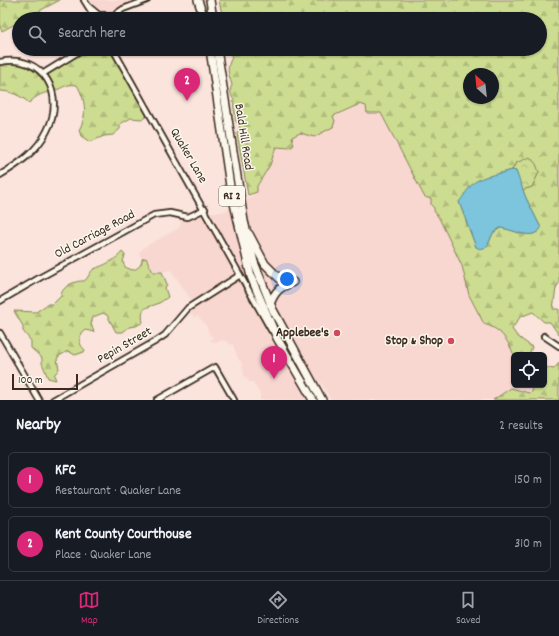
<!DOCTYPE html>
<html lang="en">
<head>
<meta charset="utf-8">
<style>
  body { margin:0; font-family:Dekko,sans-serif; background:#242831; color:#f1f3f6 }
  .controls { position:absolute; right:12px; bottom:12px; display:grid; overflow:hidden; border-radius:6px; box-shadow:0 1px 3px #0004 }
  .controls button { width:36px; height:36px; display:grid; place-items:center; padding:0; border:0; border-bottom:1px solid #363941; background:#171b24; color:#f1f3f6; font:20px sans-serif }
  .compass { position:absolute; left:463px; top:68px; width:36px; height:36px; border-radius:50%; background:#171b24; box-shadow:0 1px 3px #0004; rotate:333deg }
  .scale { position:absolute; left:12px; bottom:10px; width:66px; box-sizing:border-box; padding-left:4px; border:2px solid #3b2a1e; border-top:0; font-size:11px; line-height:14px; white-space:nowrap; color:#3b2a1e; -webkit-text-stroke:3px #fbf7ec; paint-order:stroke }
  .you { position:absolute; left:287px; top:279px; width:14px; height:14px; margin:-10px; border:3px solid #fff; border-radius:50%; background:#1a73e8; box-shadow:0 0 0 6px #1a73e833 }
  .badge { display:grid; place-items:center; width:26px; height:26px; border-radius:50%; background:#db2777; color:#fff; font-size:13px; font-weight:700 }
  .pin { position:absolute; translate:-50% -33px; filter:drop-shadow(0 1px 2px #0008) }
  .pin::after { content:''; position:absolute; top:21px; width:14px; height:12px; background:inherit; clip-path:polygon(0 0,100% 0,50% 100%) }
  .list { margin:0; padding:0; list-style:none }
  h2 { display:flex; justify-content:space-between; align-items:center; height:52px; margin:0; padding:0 16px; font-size:17px }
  h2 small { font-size:13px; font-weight:400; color:#9ea1a6 }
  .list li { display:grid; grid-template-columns:26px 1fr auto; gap:12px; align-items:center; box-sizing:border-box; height:56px; margin:0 8px 8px; padding:0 8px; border:1px solid #363941; border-radius:6px }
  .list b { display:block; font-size:15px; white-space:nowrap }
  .list p { margin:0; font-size:13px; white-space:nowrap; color:#9ea1a6 }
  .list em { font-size:13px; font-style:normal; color:#9ea1a6 }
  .icon { flex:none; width:22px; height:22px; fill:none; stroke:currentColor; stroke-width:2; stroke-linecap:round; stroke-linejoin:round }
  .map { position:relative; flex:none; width:559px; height:400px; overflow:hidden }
  .search { position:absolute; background:#171b24; box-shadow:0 1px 3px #0004; left:12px; right:12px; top:12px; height:44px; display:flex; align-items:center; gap:10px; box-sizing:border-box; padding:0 14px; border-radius:22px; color:#9ea1a6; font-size:15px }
  .sheet { height:180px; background:#171b24 }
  nav { display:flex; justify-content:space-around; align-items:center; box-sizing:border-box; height:56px; border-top:1px solid #363941; background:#171b24; font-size:11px; color:#9ea1a6 }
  nav a { display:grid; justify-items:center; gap:2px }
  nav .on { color:#db2777 }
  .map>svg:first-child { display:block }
  .built { fill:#f9d7d1 }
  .forest { fill:url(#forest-firs); stroke:#848357; fill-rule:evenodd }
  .park { fill:url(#park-crowns); stroke:#848357 }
  .water { fill:#7cc5dc; stroke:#628790 }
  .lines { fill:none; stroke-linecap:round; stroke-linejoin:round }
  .minor-casing { stroke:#3b2a1e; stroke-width:8 }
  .primary-casing { stroke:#3b2a1e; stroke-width:10 }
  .minor { stroke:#fbf7ec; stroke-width:4.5 }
  .primary { stroke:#fbf7ec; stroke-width:7 }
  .poi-dot { fill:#d1495b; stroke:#fbf7ec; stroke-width:1.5 }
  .labels { text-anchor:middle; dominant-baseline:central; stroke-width:3; stroke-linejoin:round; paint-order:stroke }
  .shield { fill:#fbf7ec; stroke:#75685c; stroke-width:1 }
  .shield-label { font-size:12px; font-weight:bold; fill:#3b2a1e }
  .street-label { font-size:13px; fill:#3b2a1e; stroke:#fbf7ec }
  .poi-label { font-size:13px; font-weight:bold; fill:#3b2a1e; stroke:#fbf7ec; text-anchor:end }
</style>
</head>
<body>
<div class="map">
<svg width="559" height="400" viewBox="0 0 559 400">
  <defs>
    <pattern id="forest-firs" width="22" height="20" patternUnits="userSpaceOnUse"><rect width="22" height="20" fill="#ccdc90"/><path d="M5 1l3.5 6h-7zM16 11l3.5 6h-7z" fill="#b0bd7c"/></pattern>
    <pattern id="park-crowns" width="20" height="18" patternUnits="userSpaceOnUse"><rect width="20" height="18" fill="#ccdc90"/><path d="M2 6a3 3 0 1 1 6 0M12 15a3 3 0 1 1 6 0" fill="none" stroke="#b0bd7c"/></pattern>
  </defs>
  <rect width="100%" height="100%" fill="#fae4dc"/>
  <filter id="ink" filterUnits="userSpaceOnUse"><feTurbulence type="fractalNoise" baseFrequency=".025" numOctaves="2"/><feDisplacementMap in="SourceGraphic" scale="8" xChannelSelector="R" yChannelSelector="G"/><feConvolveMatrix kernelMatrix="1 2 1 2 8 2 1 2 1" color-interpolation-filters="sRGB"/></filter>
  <g filter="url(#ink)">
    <g class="built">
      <polygon points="85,0 145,0 109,16 101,15"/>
      <polygon points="360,104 366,106 372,114 381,113 424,196 430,198 434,208 434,211 439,218 462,266 469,295 484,324 493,327 502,333 508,342 514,355 514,385 534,385 532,392 529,393 511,388 493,400 331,400 321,383 314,386 255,277 255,289 309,400 260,400 260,394 253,382 249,382 244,376 242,363 238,359 233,345 223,340 217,342 210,341 213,337 209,334 207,327 198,316 194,317 187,310 193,303 171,270 162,272 153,272 146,258 142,259 139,253 140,251 146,246 179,228 182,218 203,210 207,212 222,212 252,196 270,165 276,147 289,148 295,144 292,139 292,137"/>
    </g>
    <g class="forest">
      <polygon points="0,0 60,0 24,19 19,19 19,22 2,31 0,27"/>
      <path d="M219,0H559V283L556,288L553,309H559V335L550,322H544L533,312L520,317L512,329L517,336L532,347L529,355H514C507,339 501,329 484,324L469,295L462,266L439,218L434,211V208L431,205V198H427L424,196L381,113H367L366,106L360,104L333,116L335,121L333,127L314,137L300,133L292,137L294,145L290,148L276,147L270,165L257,186V192L248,195L237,134L240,127L235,120C236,113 232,107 234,100C231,96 229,90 232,85C228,72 226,69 232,57L227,49H540V19H223ZM469,74H493V98H469ZM516,163L539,172L532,187L522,190L541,228C532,242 514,229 500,228L493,233L487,247H476L459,202L487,176H493L512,170Z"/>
      <path d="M83,49H114L150,115L142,119L131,118L120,124V129L113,135L104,136L90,142L81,136L79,130C88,114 85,99 77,85C66,83 62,89 53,91C43,93 37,95 29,103C22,96 10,91 0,91V62L14,61L43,72Z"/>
      <path d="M122,252L125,255L123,262L125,267L132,270C138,269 142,265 142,259L146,258L153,272H162L167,284L165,288L168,297C165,299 160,303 157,304C146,308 140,307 143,322L136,326L129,327L123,332H116L107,315L103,313L93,317L91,324L94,332L85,330C78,336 78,344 85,350L84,352L75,355L68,351L59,356L57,359L59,369L54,375L56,380L48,378L42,363V358L31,348V341L23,331V326L14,311L36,312L48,304H53L61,296C61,287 75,280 84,281C88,279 90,271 94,269C104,265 115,261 122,252Z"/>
      <polygon points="559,363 559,400 493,400 511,388 529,393 532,392 534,385 544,385 544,367 554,369"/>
    </g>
    <polygon class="park" points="530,157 536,164 539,172 532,187 522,190 516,171 512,170 516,163"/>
    <path class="water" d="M512,170L516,171L526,198L541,228C532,242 514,229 500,228L493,233L487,247L480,249L476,247L459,202C464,196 469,186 475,182C484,175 501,174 512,170Z"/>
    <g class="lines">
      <g class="minor-casing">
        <g id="minor">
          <polyline points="84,0 96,19"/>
          <polyline points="88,6 99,15 111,15"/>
          <polyline points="108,19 123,9 147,0"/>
          <polyline points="113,49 271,330"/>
          <path d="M0,62C44,53 66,95 47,131C37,151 19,164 0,175"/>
          <polyline points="44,73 83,49"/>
          <polyline points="0,301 41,277 154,215 170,213 188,217 205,209"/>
          <polyline points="0,333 39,400"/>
          <polyline points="544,336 559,346"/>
          <polyline points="53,400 156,341 165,335 188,308 240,275"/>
          <polyline points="157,400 215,367 234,400"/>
        </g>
      </g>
      <g class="primary-casing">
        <g id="primary">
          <polyline points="198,0 204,19"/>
          <polyline points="210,0 213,19"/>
          <polyline points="210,49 230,186 251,277 277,338 313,400"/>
          <polyline points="217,49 244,221 254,262 273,310 322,400"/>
          <polyline points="249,234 265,264 280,279"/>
          <path d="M270,304C275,291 280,287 293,282"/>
        </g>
      </g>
      <use href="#minor" class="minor"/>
      <use href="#primary" class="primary"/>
    </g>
  </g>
  <g class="poi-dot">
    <circle cx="337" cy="333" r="4"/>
    <circle cx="451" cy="341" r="4"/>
  </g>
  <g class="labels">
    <rect class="shield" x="219" y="186" width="26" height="20" rx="3"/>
    <g class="shield-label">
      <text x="232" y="196">RI 2</text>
    </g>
    <g class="street-label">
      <text transform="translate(243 137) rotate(81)">Bald Hill Road</text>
      <text transform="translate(188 156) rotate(60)">Quaker Lane</text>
      <text transform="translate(95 235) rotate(-28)">Old Carriage Road</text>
      <text transform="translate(125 346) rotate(-30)">Pepin Street</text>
    </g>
    <g class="poi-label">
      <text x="329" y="333">Applebee's</text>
      <text x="443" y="341">Stop &amp; Shop</text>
    </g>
  </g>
</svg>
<div class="controls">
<button><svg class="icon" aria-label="locate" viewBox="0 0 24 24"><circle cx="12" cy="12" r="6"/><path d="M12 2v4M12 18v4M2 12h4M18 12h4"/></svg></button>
</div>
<svg class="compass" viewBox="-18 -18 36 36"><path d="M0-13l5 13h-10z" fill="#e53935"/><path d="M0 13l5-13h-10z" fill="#9ea1a6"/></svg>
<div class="scale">100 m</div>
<div class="you"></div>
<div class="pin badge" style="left:274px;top:379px">1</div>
<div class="pin badge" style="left:187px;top:101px">2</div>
<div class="search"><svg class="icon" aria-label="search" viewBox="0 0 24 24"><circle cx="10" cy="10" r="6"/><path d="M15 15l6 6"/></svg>Search here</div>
</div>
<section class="sheet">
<h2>Nearby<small>2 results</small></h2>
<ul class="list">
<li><span class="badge">1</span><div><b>KFC</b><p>Restaurant · Quaker Lane</p></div><em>150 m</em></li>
<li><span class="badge">2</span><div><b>Kent County Courthouse</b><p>Place · Quaker Lane</p></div><em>310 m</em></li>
</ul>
</section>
<nav>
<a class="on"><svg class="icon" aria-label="map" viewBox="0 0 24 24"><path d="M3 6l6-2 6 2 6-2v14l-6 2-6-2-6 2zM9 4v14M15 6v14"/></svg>Map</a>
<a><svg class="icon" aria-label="directions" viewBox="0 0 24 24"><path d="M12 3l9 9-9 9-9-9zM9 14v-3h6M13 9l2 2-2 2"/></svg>Directions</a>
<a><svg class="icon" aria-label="saved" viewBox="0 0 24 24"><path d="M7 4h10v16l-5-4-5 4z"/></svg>Saved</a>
</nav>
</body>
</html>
